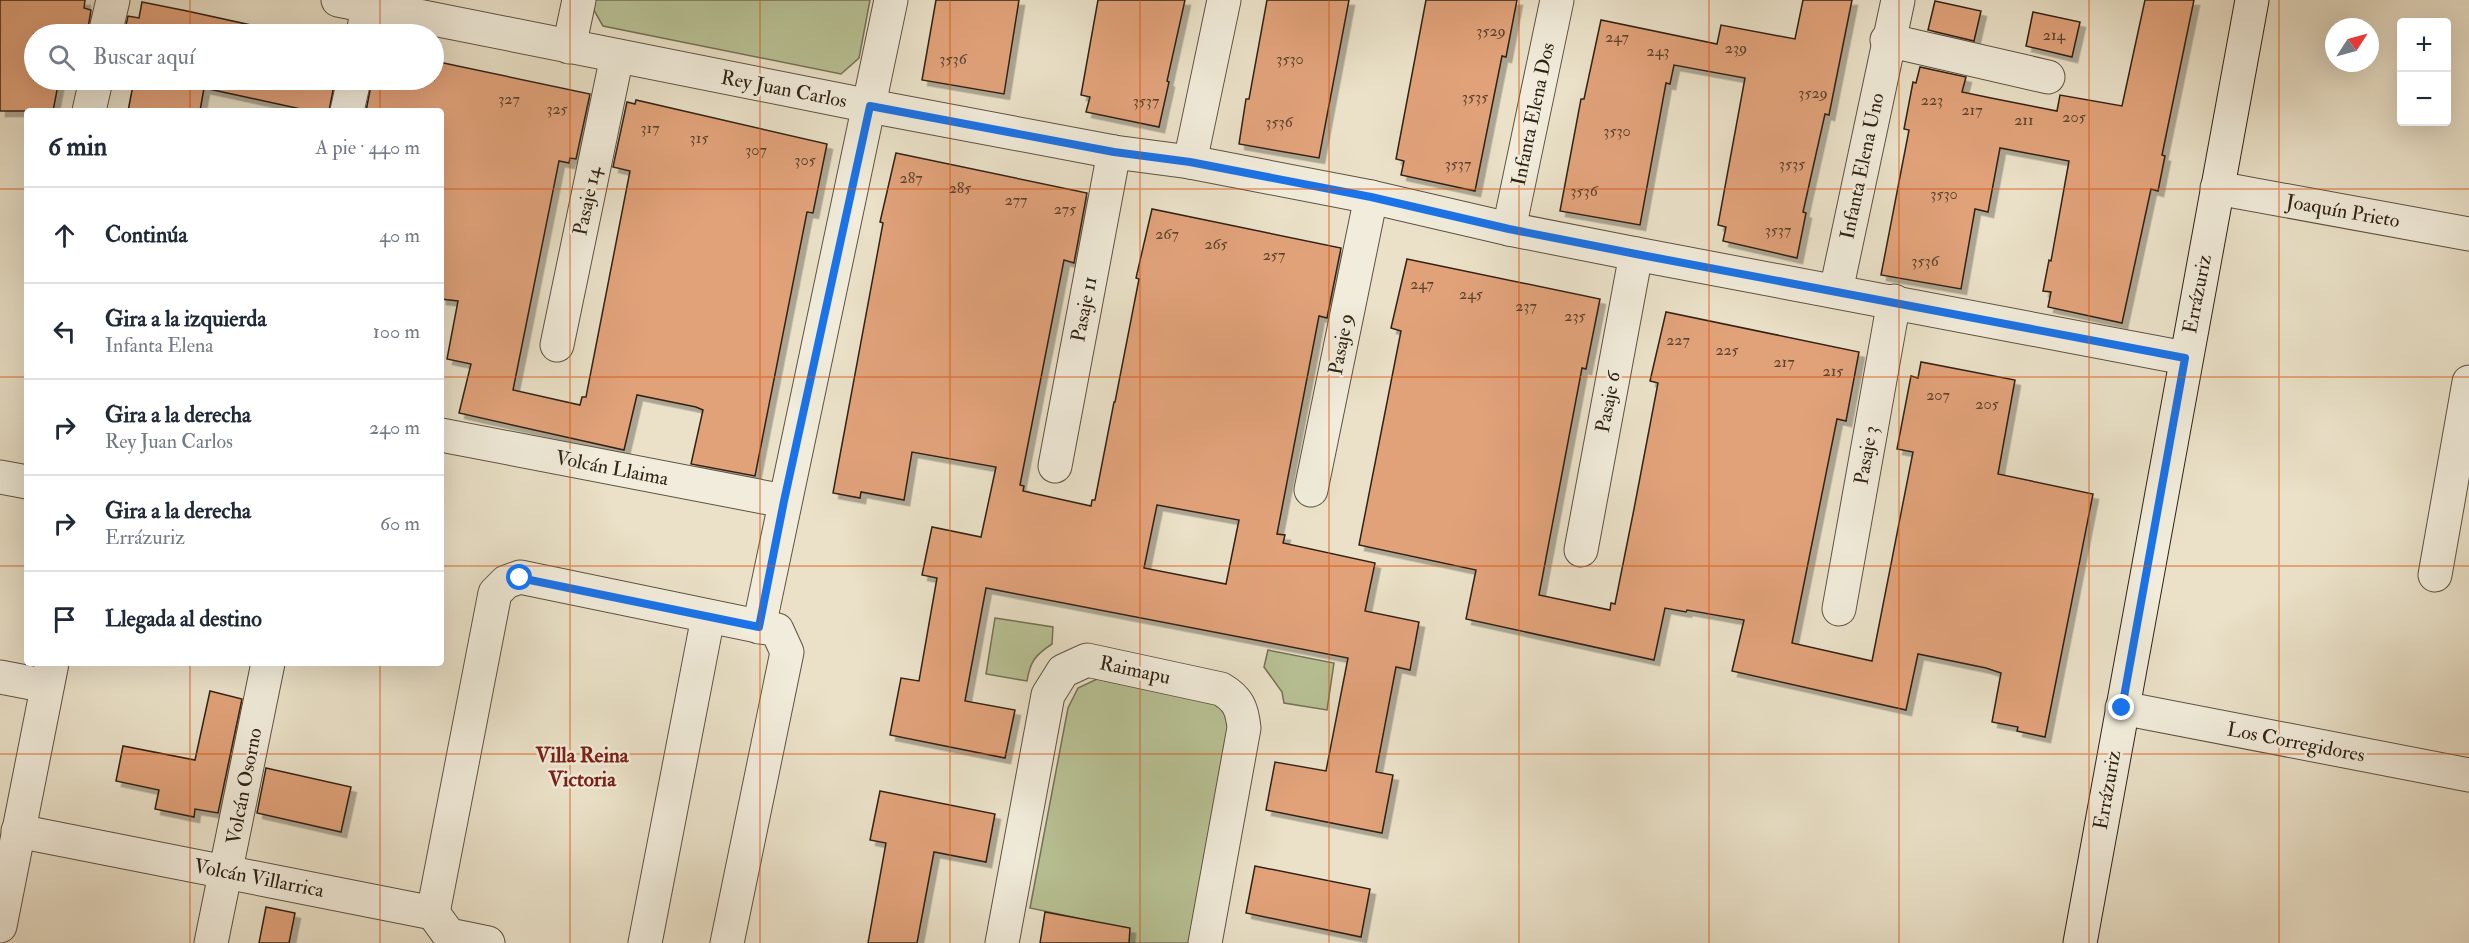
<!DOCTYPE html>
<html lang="es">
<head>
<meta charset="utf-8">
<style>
  body { margin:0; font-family:"IM FELL Double Pica",serif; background:#f6f6f7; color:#1f2937 }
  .controls { position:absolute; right:18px; top:18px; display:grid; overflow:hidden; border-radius:6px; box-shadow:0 6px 24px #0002 }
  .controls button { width:54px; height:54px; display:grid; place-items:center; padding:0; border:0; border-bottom:2px solid #e0e1e3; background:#fff; color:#1f2937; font:30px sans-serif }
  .compass { position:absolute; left:2325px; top:18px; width:54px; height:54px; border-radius:50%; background:#fff; box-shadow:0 6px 24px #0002; rotate:54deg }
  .stop { position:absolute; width:18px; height:18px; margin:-14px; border:4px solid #1a73e8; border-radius:50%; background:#fff }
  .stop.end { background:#1a73e8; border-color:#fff; box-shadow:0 2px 6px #0008 }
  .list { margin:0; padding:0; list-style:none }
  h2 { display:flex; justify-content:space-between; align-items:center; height:78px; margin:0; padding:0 24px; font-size:26px }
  h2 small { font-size:20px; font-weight:400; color:#747a83 }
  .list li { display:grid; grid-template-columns:39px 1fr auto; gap:18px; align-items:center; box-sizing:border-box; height:96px; padding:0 24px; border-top:2px solid #e0e1e3 }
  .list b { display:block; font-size:22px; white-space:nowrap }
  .list p { margin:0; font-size:20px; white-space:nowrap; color:#747a83 }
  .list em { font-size:20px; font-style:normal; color:#747a83 }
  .icon { flex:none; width:33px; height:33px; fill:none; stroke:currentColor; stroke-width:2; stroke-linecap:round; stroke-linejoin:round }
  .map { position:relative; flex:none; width:2469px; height:943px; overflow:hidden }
  .search { position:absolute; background:#fff; box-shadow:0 6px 24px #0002; left:24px; top:24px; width:420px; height:66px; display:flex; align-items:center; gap:15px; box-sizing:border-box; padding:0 21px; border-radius:33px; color:#747a83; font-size:22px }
  .panel { position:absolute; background:#fff; box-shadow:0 6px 24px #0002; left:24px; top:108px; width:420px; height:558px; border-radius:6px }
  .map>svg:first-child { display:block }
  .green { fill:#b8c295; stroke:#747256; stroke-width:1.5 }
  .building { fill:#e1a27a; stroke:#302316; stroke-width:1.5; fill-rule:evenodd; filter:url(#shadow) }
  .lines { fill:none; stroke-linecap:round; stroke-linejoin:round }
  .street-casing { stroke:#5e5242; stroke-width:35 }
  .secondary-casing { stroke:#302316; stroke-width:35 }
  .street { stroke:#f1ecdb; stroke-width:33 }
  .secondary { stroke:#f1ecdb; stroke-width:33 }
  .route { stroke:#1a73e8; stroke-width:8 }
  .grid { fill:none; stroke:#d6540d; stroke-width:1.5; stroke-opacity:0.55 }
  .labels { text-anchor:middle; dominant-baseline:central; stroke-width:5; stroke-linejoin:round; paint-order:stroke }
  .number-label { font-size:16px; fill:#5c432f }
  .street-label { font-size:20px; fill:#302316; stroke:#f1ecdb }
  .neighbourhood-label { font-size:21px; font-weight:bold; fill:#7a1f14; stroke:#f1ecdb }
</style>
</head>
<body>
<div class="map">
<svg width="2469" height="943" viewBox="0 0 2469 943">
  <defs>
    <filter id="shadow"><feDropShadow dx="5.5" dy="5.5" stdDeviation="0" flood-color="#0004"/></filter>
  </defs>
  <rect width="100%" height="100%" fill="#eae1c8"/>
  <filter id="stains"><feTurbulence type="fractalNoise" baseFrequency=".00333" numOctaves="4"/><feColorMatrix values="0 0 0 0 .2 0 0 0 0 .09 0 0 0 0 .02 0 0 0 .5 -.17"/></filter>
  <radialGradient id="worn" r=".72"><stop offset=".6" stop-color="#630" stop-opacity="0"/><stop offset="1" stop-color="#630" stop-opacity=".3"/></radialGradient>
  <g class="green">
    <polygon points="594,0 870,0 859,58 841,74 603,26 592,7"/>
    <path d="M995,618L1053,627L1052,644C1035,655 1030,662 1027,681L986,674Z"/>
    <polygon points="1268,650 1334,663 1327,710 1284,703 1282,692 1264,667"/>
    <polygon points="1097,679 1221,704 1233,728 1192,943 1127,943 1129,929 1030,908 1068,708 1078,688"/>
  </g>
  <g class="building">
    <polygon points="0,0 85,0 84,8 91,10 87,34 34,34 34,80 59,80 53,111 0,111"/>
    <polygon points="936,0 1019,0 1004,94 922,80"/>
    <polygon points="1098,0 1185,0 1167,81 1169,82 1159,127 1086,112 1090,97 1081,95"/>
    <polygon points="1267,0 1349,0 1319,158 1239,144 1246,99 1249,99"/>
    <polygon points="1426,0 1517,0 1506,57 1502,56 1475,191 1401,175 1404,161 1396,159"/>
    <polygon points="1803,0 1852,0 1829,115 1825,114 1803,212 1806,213 1797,258 1723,241 1726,227 1718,225 1745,78 1674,65 1670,84 1666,83 1640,225 1560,211 1581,99 1584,99 1601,20 1717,44 1721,25 1795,39"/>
    <polygon points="2145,0 2194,0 2162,155 2165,156 2158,191 2151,189 2122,323 2048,307 2051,292 2043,291 2049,260 2051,261 2069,161 2000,148 1988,212 1975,209 1961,289 1881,275 1909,130 1904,129 1913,82 1916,83 1920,67 1966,77 1962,92 1991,98 2057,111 2060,95 2122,106"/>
    <polygon points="1935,1 1981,11 1974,41 1928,30"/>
    <polygon points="142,2 187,11 292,34 124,34 128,16 139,18"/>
    <polygon points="2033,12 2080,22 2072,57 2026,46"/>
    <polygon points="434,61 590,94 576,159 570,158 569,163 559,161 513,390 580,405 582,397 586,397 630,171 613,167 627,102 635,104 636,100 827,144 813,213 807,212 755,476 691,464 703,410 696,407 637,395 624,450 459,413 471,364 447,359 458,301 441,299 441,111 366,111 372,80 434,80"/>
    <polygon points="134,80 335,80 329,111 310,111 204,88 200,111 128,111"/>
    <path d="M896,153L1087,193L1074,263L1064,260L1020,485L1024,486L1023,491L1091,506L1092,500H1095L1114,402H1115L1139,279L1136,278L1152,209L1341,248L1327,318L1319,316L1277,534L1285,535L1283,543L1375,563L1365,611L1419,622L1410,670L1396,667L1376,772L1393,775L1382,833L1266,810L1275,762L1326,771L1348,658L986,588L965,701L1015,710L1005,758L890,735L901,678L919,681L937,578L922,575L932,527L981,537L996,467L912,452L904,500L861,492L860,498L833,493L883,223L880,222ZM1157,505L1239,520L1226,584L1144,568Z"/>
    <polygon points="1407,259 1600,299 1586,369 1582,368 1539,595 1610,610 1611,603 1615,604 1634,509 1658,383 1650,381 1666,312 1859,352 1846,421 1837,419 1792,643 1872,661 1913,452 1897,449 1911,376 1918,378 1921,362 2015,380 1998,474 2093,494 2045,737 2017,731 2018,727 1992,722 2001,673 1986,668 1918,654 1906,710 1732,671 1744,620 1687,610 1686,612 1665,608 1654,660 1466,619 1476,570 1359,545 1401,331 1391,328"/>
    <polygon points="210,691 242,699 218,813 195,809 194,817 155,809 159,790 116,781 123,746 195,760"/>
    <polygon points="266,768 351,787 341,832 257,813"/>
    <polygon points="880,791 995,814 986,862 934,852 917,943 868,943 886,843 870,840"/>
    <polygon points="1255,866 1370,889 1361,937 1246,913"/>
    <polygon points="266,907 295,913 289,943 259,943"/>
    <polygon points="1045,912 1130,928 1129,943 1040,943"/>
  </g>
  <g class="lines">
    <g class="street-casing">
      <g id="street">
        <polyline points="338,0 870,106 1114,152 1190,162 1371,197 1509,229 1636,254 2185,358"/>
        <polyline points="105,34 113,0"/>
        <polyline points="363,34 368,6"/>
        <polyline points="1887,40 2048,77"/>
        <polyline points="569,47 579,0"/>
        <polyline points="89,111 96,80"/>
        <polyline points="347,111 354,80"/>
        <polyline points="1190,162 1224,0"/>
        <polyline points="2217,188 2469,234"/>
        <polyline points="1509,229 1557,0"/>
        <polyline points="1836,291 1898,0"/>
        <polyline points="557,345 617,56"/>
        <polyline points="441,435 784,501"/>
        <polyline points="1055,466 1114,152"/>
        <polyline points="0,477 27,482"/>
        <polyline points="1311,490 1371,197"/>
        <polyline points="1581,550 1636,254"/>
        <polyline points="2435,575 2469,382"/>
        <polyline points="1839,609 1894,301"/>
        <polyline points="759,627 891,0"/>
        <polyline points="0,677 47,686"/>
        <polyline points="2122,708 2469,775"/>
        <polyline points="18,831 433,913 449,935 488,943"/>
        <polyline points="433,913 495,593 506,582 520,577 777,630 787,652 727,943"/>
        <polyline points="0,926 52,663"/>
        <polyline points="211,943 268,663"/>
        <polyline points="645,943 708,617"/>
        <path d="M1002,943L1048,695L1063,671L1087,660L1221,689C1238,699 1242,708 1244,728L1205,943"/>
      </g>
    </g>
    <g class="secondary-casing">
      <polyline id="secondary" points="2080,943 2252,0"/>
    </g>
    <use href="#street" class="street"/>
    <use href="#secondary" class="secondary"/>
  </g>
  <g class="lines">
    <polyline class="route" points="520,578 759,627 784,501 870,106 1114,152 1190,162 1371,197 1509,229 1636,254 2185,358 2122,708"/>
  </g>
  <path class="grid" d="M190,0V34M380,0V34M570,0V943M760,0V943M950,0V943M1140,0V943M1329,0V943M1519,0V943M1709,0V943M1899,0V943M2089,0V943M2279,0V943M190,80V111M380,80V111M0,189H27M441,189H2469M0,377H27M441,377H2469M0,566H27M441,566H2469M190,663V943M380,663V943M0,754H2469"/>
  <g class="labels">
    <g class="number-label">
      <text x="1491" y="31">3529</text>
      <text x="2054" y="35">214</text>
      <text x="1617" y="37">247</text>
      <text x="1736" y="48">239</text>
      <text x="1658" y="51">243</text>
      <text x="953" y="59">3536</text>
      <text x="1290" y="59">3530</text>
      <text x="1813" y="93">3529</text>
      <text x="1475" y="97">3535</text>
      <text x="509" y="99">327</text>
      <text x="1932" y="100">223</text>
      <text x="1146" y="101">3537</text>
      <text x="557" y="109">325</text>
      <text x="1972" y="110">217</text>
      <text x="2074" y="117">205</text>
      <text x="2024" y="120">211</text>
      <text x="1279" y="122">3536</text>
      <text x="650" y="128">317</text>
      <text x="1617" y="131">3530</text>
      <text x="699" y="138">315</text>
      <text x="756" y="150">307</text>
      <text x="805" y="160">305</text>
      <text x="1458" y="164">3537</text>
      <text x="1792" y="164">3535</text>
      <text x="911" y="178">287</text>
      <text x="960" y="188">285</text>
      <text x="1584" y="191">3536</text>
      <text x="1944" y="194">3530</text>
      <text x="1016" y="200">277</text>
      <text x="1065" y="209">275</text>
      <text x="1778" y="230">3537</text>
      <text x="1167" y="234">267</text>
      <text x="1216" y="244">265</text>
      <text x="1274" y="255">257</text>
      <text x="1925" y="261">3536</text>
      <text x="1422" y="284">247</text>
      <text x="1471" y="294">245</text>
      <text x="1526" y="306">237</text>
      <text x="1575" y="316">235</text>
      <text x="1678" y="340">227</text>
      <text x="1727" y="350">225</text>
      <text x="1784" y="362">217</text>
      <text x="1833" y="371">215</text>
      <text x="1938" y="395">207</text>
      <text x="1987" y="404">205</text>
    </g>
    <g class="street-label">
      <text transform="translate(784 89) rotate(11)">Rey Juan Carlos</text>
      <text transform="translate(1533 114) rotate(-78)">Infanta Elena Dos</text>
      <text transform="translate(1862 166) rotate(-78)">Infanta Elena Uno</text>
      <text transform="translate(587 201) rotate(-78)">Pasaje 14</text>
      <text transform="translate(2343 211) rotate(10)">Joaquín Prieto</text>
      <text transform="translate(2197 294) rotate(-79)">Errázuriz</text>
      <text transform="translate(1084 309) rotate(-79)">Pasaje 11</text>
      <text transform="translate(1341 344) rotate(-79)">Pasaje 9</text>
      <text transform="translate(1608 402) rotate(-79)">Pasaje 6</text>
      <text transform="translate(1866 455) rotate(-80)">Pasaje 3</text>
      <text transform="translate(612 468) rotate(11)">Volcán Llaima</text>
      <text transform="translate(1135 670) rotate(12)">Raimapu</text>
      <text transform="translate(2296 742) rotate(11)">Los Corregidores</text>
      <text transform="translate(244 786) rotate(-79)">Volcán Osorno</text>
      <text transform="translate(2107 790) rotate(-80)">Errázuriz</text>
      <text transform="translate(259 878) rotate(11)">Volcán Villarrica</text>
    </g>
    <g class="neighbourhood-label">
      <text x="582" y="755">Villa Reina<tspan x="582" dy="24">Victoria</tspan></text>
    </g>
  </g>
  <rect width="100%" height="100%" filter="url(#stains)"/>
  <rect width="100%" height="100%" fill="url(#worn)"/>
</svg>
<div class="controls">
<button>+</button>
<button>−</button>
</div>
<svg class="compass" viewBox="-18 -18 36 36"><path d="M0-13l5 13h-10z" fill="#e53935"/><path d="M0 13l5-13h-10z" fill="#747a83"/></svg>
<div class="stop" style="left:520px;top:578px"></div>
<div class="stop end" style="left:2122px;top:708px"></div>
<div class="search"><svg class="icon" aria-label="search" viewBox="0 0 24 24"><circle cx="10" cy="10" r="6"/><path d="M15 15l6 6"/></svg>Buscar aquí</div>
<section class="panel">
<h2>6 min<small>A pie · 440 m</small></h2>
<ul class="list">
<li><svg class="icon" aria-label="ahead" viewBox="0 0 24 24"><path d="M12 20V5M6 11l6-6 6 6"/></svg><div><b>Continúa</b></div><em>40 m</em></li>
<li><svg class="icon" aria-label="left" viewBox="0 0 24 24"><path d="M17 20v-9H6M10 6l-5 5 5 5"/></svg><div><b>Gira a la izquierda</b><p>Infanta Elena</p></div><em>100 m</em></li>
<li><svg class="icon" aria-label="right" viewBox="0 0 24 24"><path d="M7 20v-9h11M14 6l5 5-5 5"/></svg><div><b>Gira a la derecha</b><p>Rey Juan Carlos</p></div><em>240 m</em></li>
<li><svg class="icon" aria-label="right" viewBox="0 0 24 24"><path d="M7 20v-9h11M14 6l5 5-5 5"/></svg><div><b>Gira a la derecha</b><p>Errázuriz</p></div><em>60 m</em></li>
<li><svg class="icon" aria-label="arrive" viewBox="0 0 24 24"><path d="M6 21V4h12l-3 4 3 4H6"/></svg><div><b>Llegada al destino</b></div></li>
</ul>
</section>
</div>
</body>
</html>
